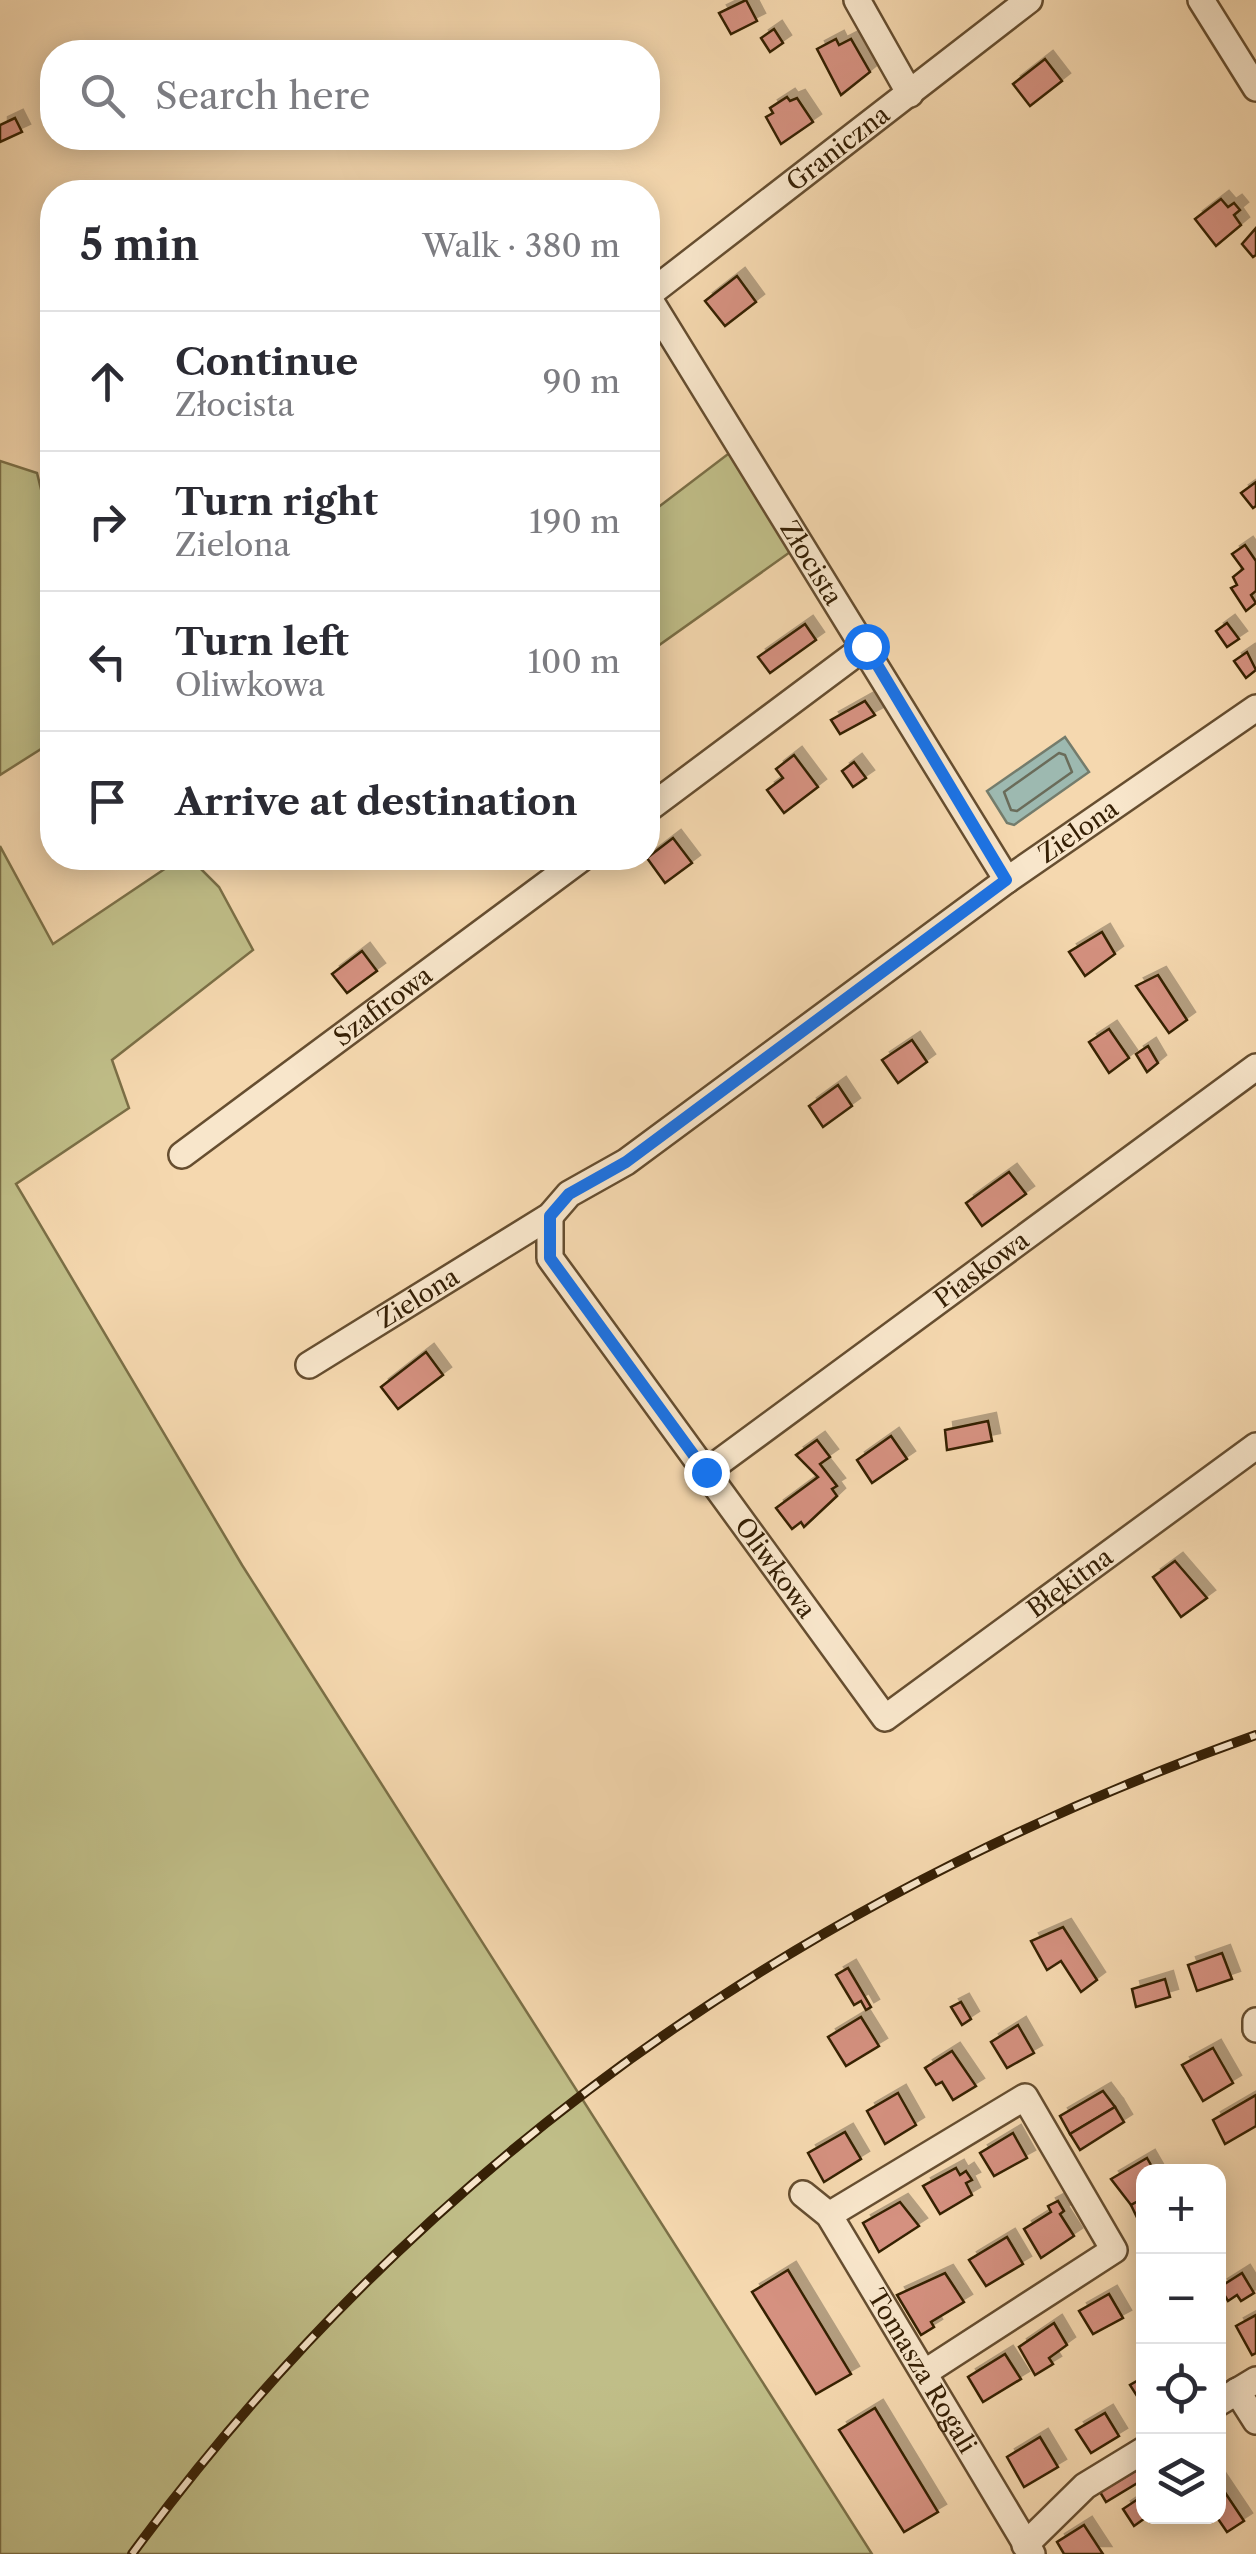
<!DOCTYPE html>
<html lang="en">
<head>
<meta charset="utf-8">
<style>
  body { margin:0; font-family:"Libre Caslon Text",serif; background:#f7f7f7; color:#2b2b33 }
  .controls { position:absolute; right:30px; bottom:30px; display:grid; overflow:hidden; border-radius:20px; box-shadow:0 5px 25px #0003 }
  .controls button { width:90px; height:90px; display:grid; place-items:center; padding:0; border:0; border-bottom:2px solid #e1e1e2; background:#fff; color:#2b2b33; font:50px sans-serif }
  .stop { position:absolute; width:30px; height:30px; margin:-22px; border:8px solid #1a73e8; border-radius:50%; background:#fff }
  .stop.end { background:#1a73e8; border-color:#fff; box-shadow:0 2px 10px #0008 }
  .list { margin:0; padding:0; list-style:none }
  h2 { display:flex; justify-content:space-between; align-items:center; height:130px; margin:0; padding:0 40px; font-size:42px }
  h2 small { font-size:32px; font-weight:400; color:#7c7c81 }
  .list li { display:grid; grid-template-columns:65px 1fr auto; gap:30px; align-items:center; box-sizing:border-box; height:140px; padding:0 40px; border-top:2px solid #e1e1e2 }
  .list b { display:block; font-size:38px; white-space:nowrap }
  .list p { margin:0; font-size:32px; white-space:nowrap; color:#7c7c81 }
  .list em { font-size:32px; font-style:normal; color:#7c7c81 }
  .icon { flex:none; width:55px; height:55px; fill:none; stroke:currentColor; stroke-width:2; stroke-linecap:round; stroke-linejoin:round }
  .map { position:relative; flex:none; width:1256px; height:2554px; overflow:hidden }
  .search { position:absolute; background:#fff; box-shadow:0 5px 25px #0003; left:40px; top:40px; width:620px; height:110px; display:flex; align-items:center; gap:25px; box-sizing:border-box; padding:0 35px; border-radius:40px; color:#7c7c81; font-size:38px }
  .panel { position:absolute; background:#fff; box-shadow:0 5px 25px #0003; left:40px; top:180px; width:620px; height:690px; border-radius:40px }
  .map>svg:first-child { display:block }
  .green { fill:#c0be88; stroke:#7b6f46; stroke-width:2.5 }
  .water { fill:#9db9b0; stroke:#747c6c; stroke-width:2.5 }
  .lines { fill:none; stroke-linecap:round; stroke-linejoin:round }
  .shore { stroke:#6a6c5a; stroke-width:2.5 }
  .building { fill:#d59180; stroke:#362005; stroke-width:2.5; filter:url(#shadow) }
  .minor-casing { stroke:#664e30; stroke-width:30 }
  .minor { stroke:#f8e6cb; stroke-width:25 }
  .rail-casing { stroke:#362005; stroke-width:10 }
  .rail { stroke:#f8e6cb; stroke-width:6; stroke-dasharray:19; stroke-linecap:butt }
  .route { stroke:#1a73e8; stroke-width:12 }
  .labels { text-anchor:middle; dominant-baseline:central; stroke-width:10; stroke-linejoin:round; paint-order:stroke }
  .street-label { font-size:25px; fill:#362005; stroke:#f8e6cb }
</style>
</head>
<body>
<div class="map">
<svg width="1256" height="2554" viewBox="0 0 1256 2554">
  <defs>
    <filter id="shadow"><feDropShadow dx="8" dy="-8" stdDeviation="0" flood-color="#0004"/></filter>
  </defs>
  <rect width="100%" height="100%" fill="#f5d8af"/>
  <filter id="stains"><feTurbulence type="fractalNoise" baseFrequency=".002" numOctaves="4"/><feColorMatrix values="0 0 0 0 .2 0 0 0 0 .09 0 0 0 0 .02 0 0 0 .5 -.17"/></filter>
  <radialGradient id="worn" r=".72"><stop offset=".6" stop-color="#630" stop-opacity="0"/><stop offset="1" stop-color="#630" stop-opacity=".3"/></radialGradient>
  <g class="green">
    <polygon points="732,451 793,550 648,653 648,515"/>
    <polygon points="0,461 37,473 52,534 52,742 0,775"/>
    <polygon points="0,846 53,944 181,858 190,858 219,887 253,950 112,1060 129,1108 16,1184 242,1565 872,2554 0,2554"/>
  </g>
  <polygon class="water" points="1065,737 1089,772 1014,825 1007,823 987,791"/>
  <g class="lines">
    <polygon class="shore" points="1059,753 1065,755 1072,772 1017,811 1011,810 1004,792"/>
  </g>
  <g class="building">
    <polygon points="746,0 757,21 731,34 719,13"/>
    <polygon points="774,29 783,43 770,52 761,38"/>
    <polygon points="836,39 839,45 851,39 870,72 841,95 817,49"/>
    <polygon points="1045,59 1062,81 1030,106 1013,84"/>
    <polygon points="787,97 790,101 797,98 813,122 781,144 766,117 773,113 770,108"/>
    <polygon points="15,118 22,132 0,142 0,125"/>
    <polygon points="1221,199 1228,207 1234,203 1240,210 1234,215 1241,225 1216,246 1195,219"/>
    <polygon points="1256,228 1256,255 1253,257 1242,244"/>
    <polygon points="737,276 756,302 725,326 705,301"/>
    <polygon points="1256,482 1256,506 1253,508 1241,493"/>
    <polygon points="1245,545 1256,561 1256,591 1251,595 1256,603 1246,611 1231,588 1237,585 1233,577 1243,569 1232,554"/>
    <polygon points="1227,623 1239,639 1227,647 1216,631"/>
    <polygon points="805,624 816,640 770,673 758,657"/>
    <polygon points="1247,652 1256,670 1246,678 1234,661"/>
    <polygon points="865,701 875,715 840,734 831,720"/>
    <polygon points="794,755 818,787 784,813 767,790 783,778 776,769"/>
    <polygon points="854,762 866,778 853,787 842,771"/>
    <polygon points="673,838 692,863 665,883 647,858"/>
    <polygon points="1102,932 1115,954 1085,976 1069,952"/>
    <polygon points="362,951 377,971 347,993 332,974"/>
    <polygon points="1158,975 1187,1020 1169,1033 1136,986"/>
    <polygon points="1109,1029 1129,1058 1109,1073 1089,1042"/>
    <polygon points="912,1040 927,1062 898,1083 882,1060"/>
    <polygon points="1148,1046 1158,1063 1147,1072 1136,1054"/>
    <polygon points="838,1085 852,1106 823,1127 809,1106"/>
    <polygon points="1009,1172 1026,1194 982,1226 966,1203"/>
    <polygon points="426,1352 443,1375 398,1409 381,1387"/>
    <polygon points="988,1421 992,1441 947,1450 945,1430"/>
    <polygon points="891,1436 907,1459 872,1483 857,1460"/>
    <polygon points="817,1440 830,1457 820,1464 837,1486 832,1489 837,1496 804,1527 801,1522 792,1529 776,1508 818,1477 796,1455"/>
    <polygon points="1175,1561 1207,1598 1181,1617 1153,1577"/>
    <polygon points="1063,1927 1097,1980 1081,1992 1061,1961 1047,1970 1031,1941"/>
    <polygon points="1222,1953 1232,1979 1197,1991 1188,1965"/>
    <polygon points="848,1968 871,2007 866,2010 861,2001 854,2005 836,1975"/>
    <polygon points="1165,1979 1170,1997 1136,2007 1132,1989"/>
    <polygon points="961,2002 971,2019 962,2025 951,2007"/>
    <polygon points="861,2017 879,2046 846,2066 828,2037"/>
    <polygon points="1018,2025 1034,2053 1007,2068 991,2042"/>
    <polygon points="1213,2048 1233,2083 1203,2101 1182,2065"/>
    <polygon points="952,2051 976,2086 953,2100 942,2082 936,2085 925,2068"/>
    <polygon points="1103,2091 1115,2107 1070,2134 1060,2116"/>
    <polygon points="898,2093 916,2125 885,2144 867,2111"/>
    <polygon points="1256,2095 1256,2126 1225,2144 1213,2120"/>
    <polygon points="1115,2107 1124,2122 1080,2150 1070,2134"/>
    <polygon points="845,2132 861,2159 824,2182 808,2153"/>
    <polygon points="1013,2133 1027,2158 994,2176 980,2153"/>
    <polygon points="1147,2158 1155,2172 1144,2172 1144,2198 1131,2205 1111,2179"/>
    <polygon points="956,2168 960,2175 966,2171 972,2180 966,2183 972,2195 940,2214 923,2186"/>
    <polygon points="1144,2198 1144,2232 1131,2205"/>
    <polygon points="1058,2201 1064,2211 1060,2214 1074,2236 1041,2258 1024,2229 1051,2212 1048,2206"/>
    <polygon points="900,2202 919,2226 879,2252 863,2223"/>
    <polygon points="1007,2237 1023,2264 986,2286 969,2260"/>
    <polygon points="788,2270 851,2374 816,2394 752,2292"/>
    <polygon points="945,2273 964,2302 931,2322 934,2327 921,2335 897,2295"/>
    <polygon points="1242,2273 1254,2293 1241,2301 1237,2295 1228,2301 1220,2287"/>
    <polygon points="1109,2294 1123,2318 1093,2334 1079,2311"/>
    <polygon points="1256,2315 1256,2353 1252,2355 1236,2326"/>
    <polygon points="1054,2323 1067,2345 1049,2358 1053,2364 1035,2375 1019,2347"/>
    <polygon points="1005,2354 1021,2379 983,2402 968,2377"/>
    <polygon points="1144,2377 1144,2407 1130,2385"/>
    <polygon points="875,2408 938,2512 904,2532 839,2430"/>
    <polygon points="1105,2413 1119,2436 1091,2453 1076,2430"/>
    <polygon points="1040,2437 1058,2467 1024,2487 1007,2457"/>
    <polygon points="1144,2466 1144,2479 1106,2502 1100,2492"/>
    <polygon points="1218,2482 1244,2521 1227,2532 1216,2516"/>
    <polygon points="1144,2495 1144,2516 1148,2516 1134,2526 1123,2509"/>
    <polygon points="1084,2525 1103,2554 1064,2554 1057,2542"/>
  </g>
  <g class="lines">
    <g class="minor-casing">
      <g id="minor">
        <polyline points="857,0 910,94"/>
        <polyline points="1201,0 1256,88"/>
        <path id="s1" d="M648,295L1029,0"/>
        <path id="s2" d="M648,297L1007,880"/>
        <polyline points="648,809 866,646"/>
        <path id="s3" d="M182,1155L582,858"/>
        <path id="s4" d="M550,1216V1258L885,1718L1256,1446"/>
        <path id="s5" d="M309,1365L550,1216L569,1194L626,1162L1007,880L1256,708"/>
        <path id="s6" d="M706,1472L1256,1067"/>
        <polyline points="1256,2021 1256,2029"/>
        <path id="s7" d="M803,2194L829,2215L1032,2554"/>
        <polyline points="829,2215 1025,2097 1114,2250 924,2373"/>
        <polyline points="1237,2391 1256,2421"/>
        <polyline points="1218,2403 1256,2380"/>
        <polyline points="1025,2545 1085,2486 1144,2450"/>
      </g>
    </g>
    <use href="#minor" class="minor"/>
    <g class="rail-casing">
      <path id="rail" d="M132,2554C419,2163 801,1897 1256,1735"/>
    </g>
    <use href="#rail" class="rail"/>
  </g>
  <g class="lines">
    <polyline class="route" points="706,1472 550,1258 550,1216 569,1194 626,1162 1006,880 866,646"/>
  </g>
  <g class="labels">
    <g class="street-label">
      <text stroke="none"><textPath href="#s1" startOffset="240">Graniczna</textPath></text>
      <text stroke="none"><textPath href="#s2" startOffset="312">Złocista</textPath></text>
      <text stroke="none"><textPath href="#s5" startOffset="938">Zielona</textPath></text>
      <text stroke="none"><textPath href="#s3" startOffset="250">Szafirowa</textPath></text>
      <text stroke="none"><textPath href="#s6" startOffset="342">Piaskowa</textPath></text>
      <text stroke="none"><textPath href="#s5" startOffset="128">Zielona</textPath></text>
      <text stroke="none"><textPath href="#s4" startOffset="425">Oliwkowa</textPath></text>
      <text stroke="none"><textPath href="#s4" startOffset="840">Błękitna</textPath></text>
      <text stroke="none"><textPath href="#s7" startOffset="215">Tomasza Rogali</textPath></text>
    </g>
  </g>
  <rect width="100%" height="100%" filter="url(#stains)"/>
  <rect width="100%" height="100%" fill="url(#worn)"/>
</svg>
<div class="controls">
<button>+</button>
<button>−</button>
<button><svg class="icon" aria-label="locate" viewBox="0 0 24 24"><circle cx="12" cy="12" r="6"/><path d="M12 2v4M12 18v4M2 12h4M18 12h4"/></svg></button>
<button><svg class="icon" aria-label="layers" viewBox="0 0 24 24"><path d="M12 4l9 5-9 5-9-5zM3 14l9 5 9-5"/></svg></button>
</div>
<div class="stop" style="left:866px;top:646px"></div>
<div class="stop end" style="left:706px;top:1472px"></div>
<div class="search"><svg class="icon" aria-label="search" viewBox="0 0 24 24"><circle cx="10" cy="10" r="6"/><path d="M15 15l6 6"/></svg>Search here</div>
<section class="panel">
<h2>5 min<small>Walk · 380 m</small></h2>
<ul class="list">
<li><svg class="icon" aria-label="ahead" viewBox="0 0 24 24"><path d="M12 20V5M6 11l6-6 6 6"/></svg><div><b>Continue</b><p>Złocista</p></div><em>90 m</em></li>
<li><svg class="icon" aria-label="right" viewBox="0 0 24 24"><path d="M7 20v-9h11M14 6l5 5-5 5"/></svg><div><b>Turn right</b><p>Zielona</p></div><em>190 m</em></li>
<li><svg class="icon" aria-label="left" viewBox="0 0 24 24"><path d="M17 20v-9H6M10 6l-5 5 5 5"/></svg><div><b>Turn left</b><p>Oliwkowa</p></div><em>100 m</em></li>
<li><svg class="icon" aria-label="arrive" viewBox="0 0 24 24"><path d="M6 21V4h12l-3 4 3 4H6"/></svg><div><b>Arrive at destination</b></div></li>
</ul>
</section>
</div>
</body>
</html>
